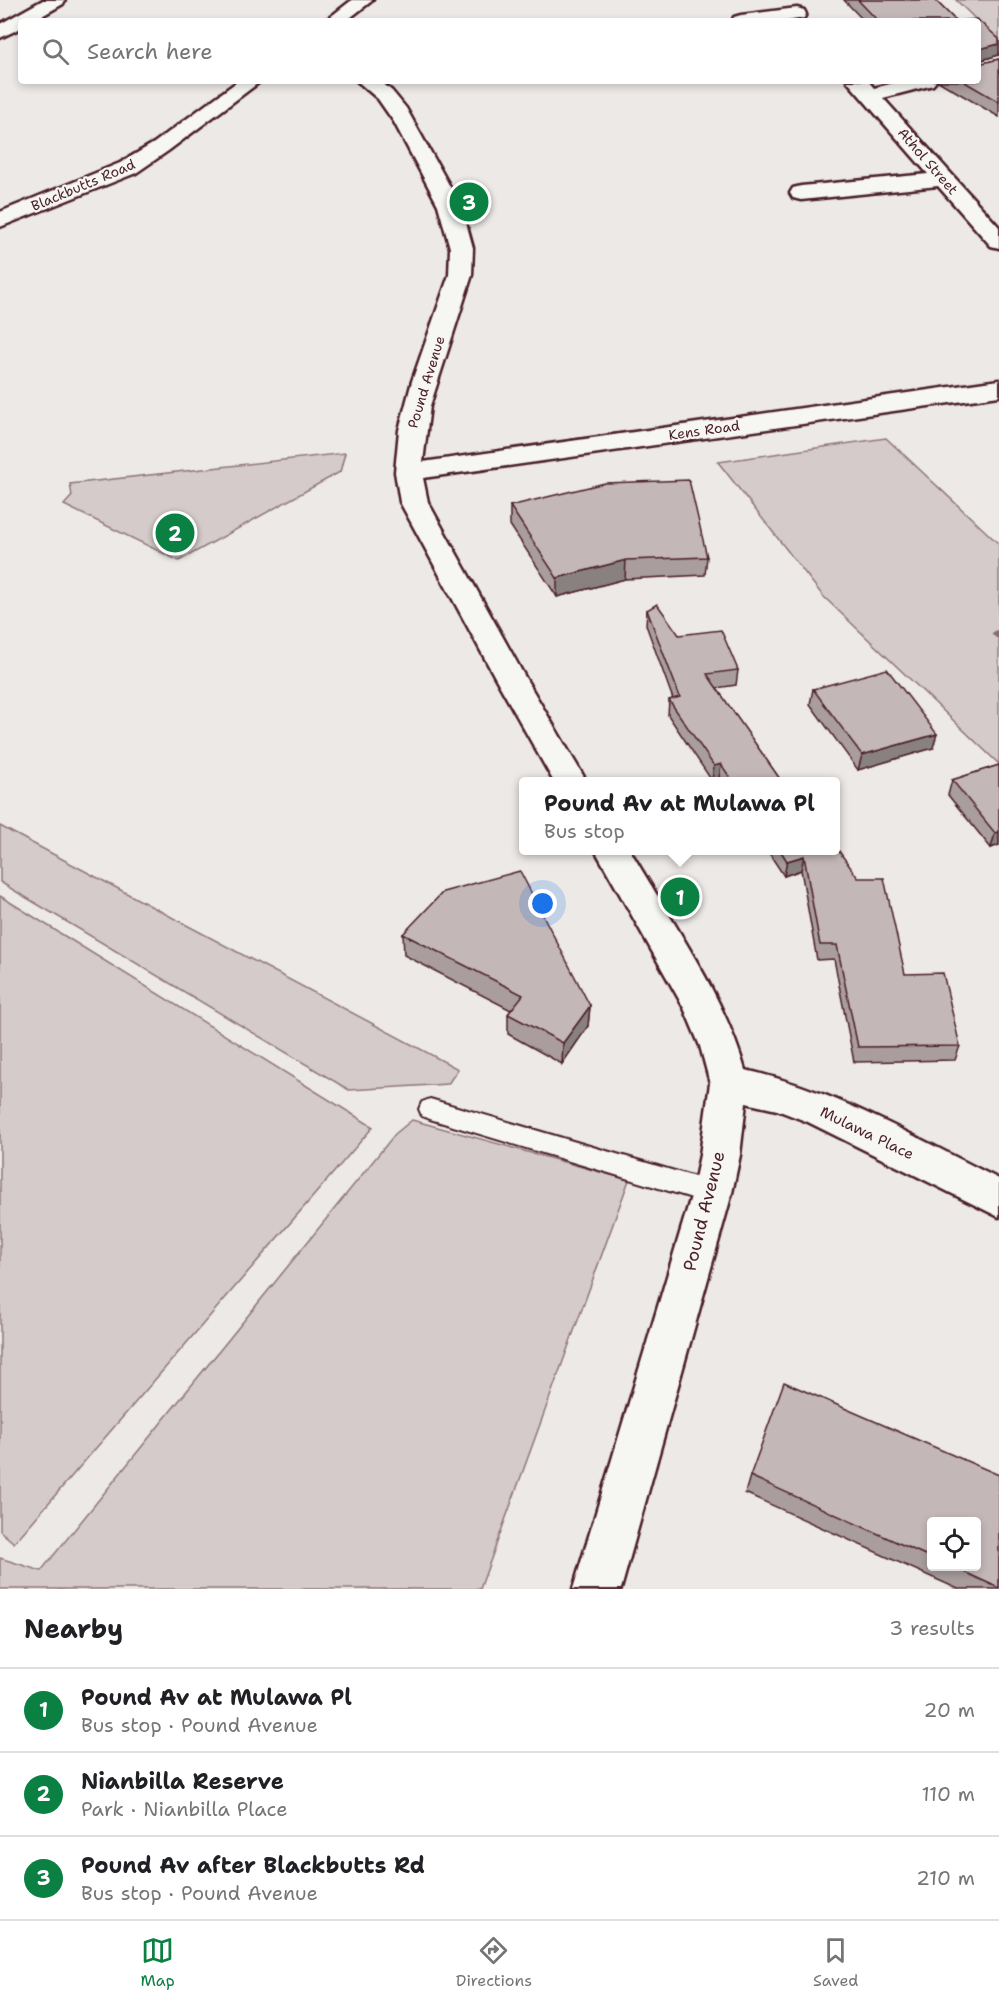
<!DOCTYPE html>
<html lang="en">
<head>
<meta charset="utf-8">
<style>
  body { margin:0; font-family:"Shantell Sans",sans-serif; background:#f6f6f6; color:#202124 }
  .controls { position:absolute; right:18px; bottom:18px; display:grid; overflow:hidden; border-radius:6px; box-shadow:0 3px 9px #0003 }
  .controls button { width:54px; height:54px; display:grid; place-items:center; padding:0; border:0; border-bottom:2px solid #e0e0e0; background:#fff; color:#202124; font:30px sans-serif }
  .you { position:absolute; left:543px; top:904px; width:21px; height:21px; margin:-15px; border:4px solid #fff; border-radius:50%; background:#1a73e8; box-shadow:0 0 0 9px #1a73e833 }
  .badge { display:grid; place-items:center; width:39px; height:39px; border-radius:50%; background:#0b8043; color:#fff; font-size:20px; font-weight:700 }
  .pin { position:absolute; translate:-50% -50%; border:3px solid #fff; box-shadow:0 2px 6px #0006 }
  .popup { position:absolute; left:519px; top:777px; width:321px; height:78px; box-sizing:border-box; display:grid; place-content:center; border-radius:6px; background:#fff; filter:drop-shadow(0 2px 4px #0005); font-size:20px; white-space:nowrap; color:#757577 }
  .popup b { font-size:22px; color:#202124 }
  .popup::after { content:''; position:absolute; left:50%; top:100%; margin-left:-12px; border:12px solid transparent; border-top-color:#fff }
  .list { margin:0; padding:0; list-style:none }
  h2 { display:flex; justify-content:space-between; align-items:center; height:78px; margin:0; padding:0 24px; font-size:26px }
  h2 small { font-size:20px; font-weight:400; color:#757577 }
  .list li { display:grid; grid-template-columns:39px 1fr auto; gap:18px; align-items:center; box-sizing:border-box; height:84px; padding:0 24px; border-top:2px solid #e0e0e0 }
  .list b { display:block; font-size:22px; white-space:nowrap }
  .list p { margin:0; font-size:20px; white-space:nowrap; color:#757577 }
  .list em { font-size:20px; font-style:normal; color:#757577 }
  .icon { flex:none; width:33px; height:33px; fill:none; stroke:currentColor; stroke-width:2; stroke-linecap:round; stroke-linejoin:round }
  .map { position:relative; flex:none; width:999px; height:1589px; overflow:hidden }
  .search { position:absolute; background:#fff; box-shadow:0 3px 9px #0003; left:18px; right:18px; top:18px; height:66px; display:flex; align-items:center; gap:15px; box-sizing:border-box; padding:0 21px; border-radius:6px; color:#757577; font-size:22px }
  .sheet { height:330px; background:#fff }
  nav { display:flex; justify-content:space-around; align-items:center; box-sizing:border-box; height:84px; border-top:2px solid #e0e0e0; background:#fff; font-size:16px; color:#757577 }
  nav a { display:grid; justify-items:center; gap:3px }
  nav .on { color:#0b8043 }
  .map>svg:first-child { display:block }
  .green { fill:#d4cbca; stroke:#8f757a; stroke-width:1.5 }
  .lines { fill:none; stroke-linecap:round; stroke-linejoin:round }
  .stream { fill:#886e73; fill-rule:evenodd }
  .lane-casing { stroke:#4a1f2b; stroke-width:4 }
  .street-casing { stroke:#4a1f2b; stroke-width:5 }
  .secondary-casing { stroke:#4a1f2b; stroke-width:5 }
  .lane { fill:#f6f6f2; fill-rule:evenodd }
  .street { fill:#f6f6f2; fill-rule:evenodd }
  .secondary { fill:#f6f6f2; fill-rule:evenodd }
  .wall { fill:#a99d9d; stroke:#4a1f2b; stroke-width:1.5; fill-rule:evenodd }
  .shaded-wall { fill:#898080; stroke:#4a1f2b; stroke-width:1.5 }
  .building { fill:#c4b7b7; stroke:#4a1f2b; stroke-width:1.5 }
  .labels { text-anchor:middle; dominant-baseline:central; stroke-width:4.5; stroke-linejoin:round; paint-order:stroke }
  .far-street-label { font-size:14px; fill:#4a1f2b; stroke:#f6f6f2 }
  .street-label { font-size:15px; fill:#4a1f2b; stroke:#f6f6f2 }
  .near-street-label { font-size:18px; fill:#4a1f2b; stroke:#f6f6f2 }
</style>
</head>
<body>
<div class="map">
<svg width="999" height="1589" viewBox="0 0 999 1589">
  <rect width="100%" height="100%" fill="#ece9e6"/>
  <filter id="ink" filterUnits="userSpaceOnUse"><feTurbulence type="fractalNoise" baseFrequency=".0167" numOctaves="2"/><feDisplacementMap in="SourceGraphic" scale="12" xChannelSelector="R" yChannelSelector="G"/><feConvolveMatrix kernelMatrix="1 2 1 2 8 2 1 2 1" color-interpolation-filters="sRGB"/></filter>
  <g filter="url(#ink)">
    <g class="green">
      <polygon points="956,0 999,0 999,42"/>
      <polygon points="886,438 999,544 999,764 823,596 718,462"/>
      <polygon points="345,453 340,472 179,561 64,505 72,496 70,484"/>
      <polygon points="0,826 458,1069 448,1084 349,1090 0,882"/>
      <polygon points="0,896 373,1127 14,1543 0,1531"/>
      <polygon points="412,1120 629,1180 480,1589 0,1589 0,1558 41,1571 395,1134"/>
    </g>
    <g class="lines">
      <polygon class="stream" points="996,630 999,631 999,640 991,634"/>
      <g class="lane-casing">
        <polygon id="lane" points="430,1099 712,1182 720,1185 724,1193 720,1201 712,1204 430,1119 422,1116 419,1109 422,1102"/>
      </g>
      <g class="street-casing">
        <g id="street">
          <polygon points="43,0 65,0 63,4 33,21 21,21 21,28 0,38 0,24"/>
          <polygon points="797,8 804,10 806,14 804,18 786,21 732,21 734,17 741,15"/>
          <polygon points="357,81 380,81 392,91 406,108 453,192 465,219 473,248 472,275 430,406 423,462 999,380 999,396 423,478 428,502 526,679 587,782 554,782 496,679 400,502 395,472 399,430 412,381 449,275 450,248 438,205 394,122 378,99"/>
          <polygon points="847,81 868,81 874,88 902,81 936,81 933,85 883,98 999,227 999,248 991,246 938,186 801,200 793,198 790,193 793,188 801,186 928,174"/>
          <path d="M595,850H630C670,920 723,992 745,1070C835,1090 916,1138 999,1179V1217L808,1122L777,1110L746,1103L740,1155L732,1193L621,1589H573L692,1193L700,1155L710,1083L700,1046L684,1008Z"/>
        </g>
      </g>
      <g class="secondary-casing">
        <g id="secondary">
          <polygon points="352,0 373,0 346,21 325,21"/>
          <polygon points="238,81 261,81 168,151 136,173 0,227 0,212 120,163 154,143"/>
        </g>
      </g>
      <use href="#lane" class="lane"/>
      <use href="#street" class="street"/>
      <use href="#secondary" class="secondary"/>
    </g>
    <g class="wall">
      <polygon points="844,0 935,0 956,21 864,21"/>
      <polygon points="978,21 999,39 999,55 979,61 979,64 999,59 999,117 938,81 978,81"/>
      <polygon points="510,506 707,557 705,575 625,579 557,597 510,525"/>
      <polygon points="647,610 679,635 738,670 736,685 716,688 782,782 721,782 719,779 712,781 668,715 669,700 673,699 646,625"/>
      <polygon points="813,689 933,748 858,770 810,704"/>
      <polygon points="999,765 999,845 991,848 948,795 952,780"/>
      <polygon points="767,850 836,850 905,974 960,1046 955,1060 854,1062 834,959 817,960 801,870 784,876"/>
      <polygon points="403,934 590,1006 588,1026 562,1064 508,1034 508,1014 511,1010 404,955"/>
      <path d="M999,1475V1589H958L745,1493L750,1476ZM932,1521L976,1566H932Z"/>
    </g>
    <g class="shaded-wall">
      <polygon points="999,44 999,55 978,61 979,49"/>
      <polygon points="626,560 625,579 557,597 557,578"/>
      <polygon points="937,734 933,748 858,770 862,755"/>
      <polygon points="721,764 719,779 712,781 714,766"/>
      <polygon points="999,832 999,845 991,848 995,833"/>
      <polygon points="804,856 801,870 784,876 787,861"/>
      <polygon points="590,1006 588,1026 562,1064 563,1043"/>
    </g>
    <g class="building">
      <polygon points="858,0 935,0 956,21 878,21"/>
      <polygon points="977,19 999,39 999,44 979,49 979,64 999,59 999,102 963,81 978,81 978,21 958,21"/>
      <polygon points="689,480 707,557 626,560 557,578 510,506 605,483"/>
      <polygon points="657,604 679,635 721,630 738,670 707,674 782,782 733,782 721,764 714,766 669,700 680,697 647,610"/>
      <polygon points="887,669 937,734 862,755 813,689"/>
      <polygon points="999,765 999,832 995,833 952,780"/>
      <polygon points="836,847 858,878 884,878 905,974 943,973 960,1046 858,1047 837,945 820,945 804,856 787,861 780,850 836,850"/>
      <polygon points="520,871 590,1006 563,1043 508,1014 523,995 403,934 443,892"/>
      <polygon points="784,1382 999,1475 999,1588 951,1566 976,1566 976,1521 932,1521 932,1558 750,1476"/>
    </g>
  </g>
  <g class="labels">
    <g class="far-street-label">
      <text transform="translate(928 161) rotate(49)">Athol Street</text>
      <text transform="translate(83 185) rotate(-23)">Blackbutts Road</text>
      <text transform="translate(426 382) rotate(-73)">Pound Avenue</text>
      <text transform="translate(704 430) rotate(-8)">Kens Road</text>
    </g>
    <g class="street-label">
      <text transform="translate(867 1133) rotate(26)">Mulawa Place</text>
    </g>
    <g class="near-street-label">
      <text transform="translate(704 1211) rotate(-76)">Pound Avenue</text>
    </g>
  </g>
</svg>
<div class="controls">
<button><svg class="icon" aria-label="locate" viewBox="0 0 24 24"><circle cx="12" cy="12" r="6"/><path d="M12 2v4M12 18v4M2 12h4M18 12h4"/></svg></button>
</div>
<div class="you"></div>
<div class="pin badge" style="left:680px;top:897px">1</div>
<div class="popup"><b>Pound Av at Mulawa Pl</b>Bus stop</div>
<div class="pin badge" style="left:175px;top:533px">2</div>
<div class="pin badge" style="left:469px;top:202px">3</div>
<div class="search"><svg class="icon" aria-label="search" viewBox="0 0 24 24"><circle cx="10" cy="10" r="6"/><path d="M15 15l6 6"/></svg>Search here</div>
</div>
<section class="sheet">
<h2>Nearby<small>3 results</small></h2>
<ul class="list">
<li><span class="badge">1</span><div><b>Pound Av at Mulawa Pl</b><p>Bus stop · Pound Avenue</p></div><em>20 m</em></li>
<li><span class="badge">2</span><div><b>Nianbilla Reserve</b><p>Park · Nianbilla Place</p></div><em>110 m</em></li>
<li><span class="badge">3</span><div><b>Pound Av after Blackbutts Rd</b><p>Bus stop · Pound Avenue</p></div><em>210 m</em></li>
</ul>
</section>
<nav>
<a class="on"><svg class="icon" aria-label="map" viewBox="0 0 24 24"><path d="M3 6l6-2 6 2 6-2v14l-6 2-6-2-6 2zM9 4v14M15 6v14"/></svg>Map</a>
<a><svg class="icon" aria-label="directions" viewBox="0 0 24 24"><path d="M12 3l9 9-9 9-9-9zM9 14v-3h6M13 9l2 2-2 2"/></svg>Directions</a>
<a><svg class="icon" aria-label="saved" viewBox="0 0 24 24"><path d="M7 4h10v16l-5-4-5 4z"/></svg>Saved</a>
</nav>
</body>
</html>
